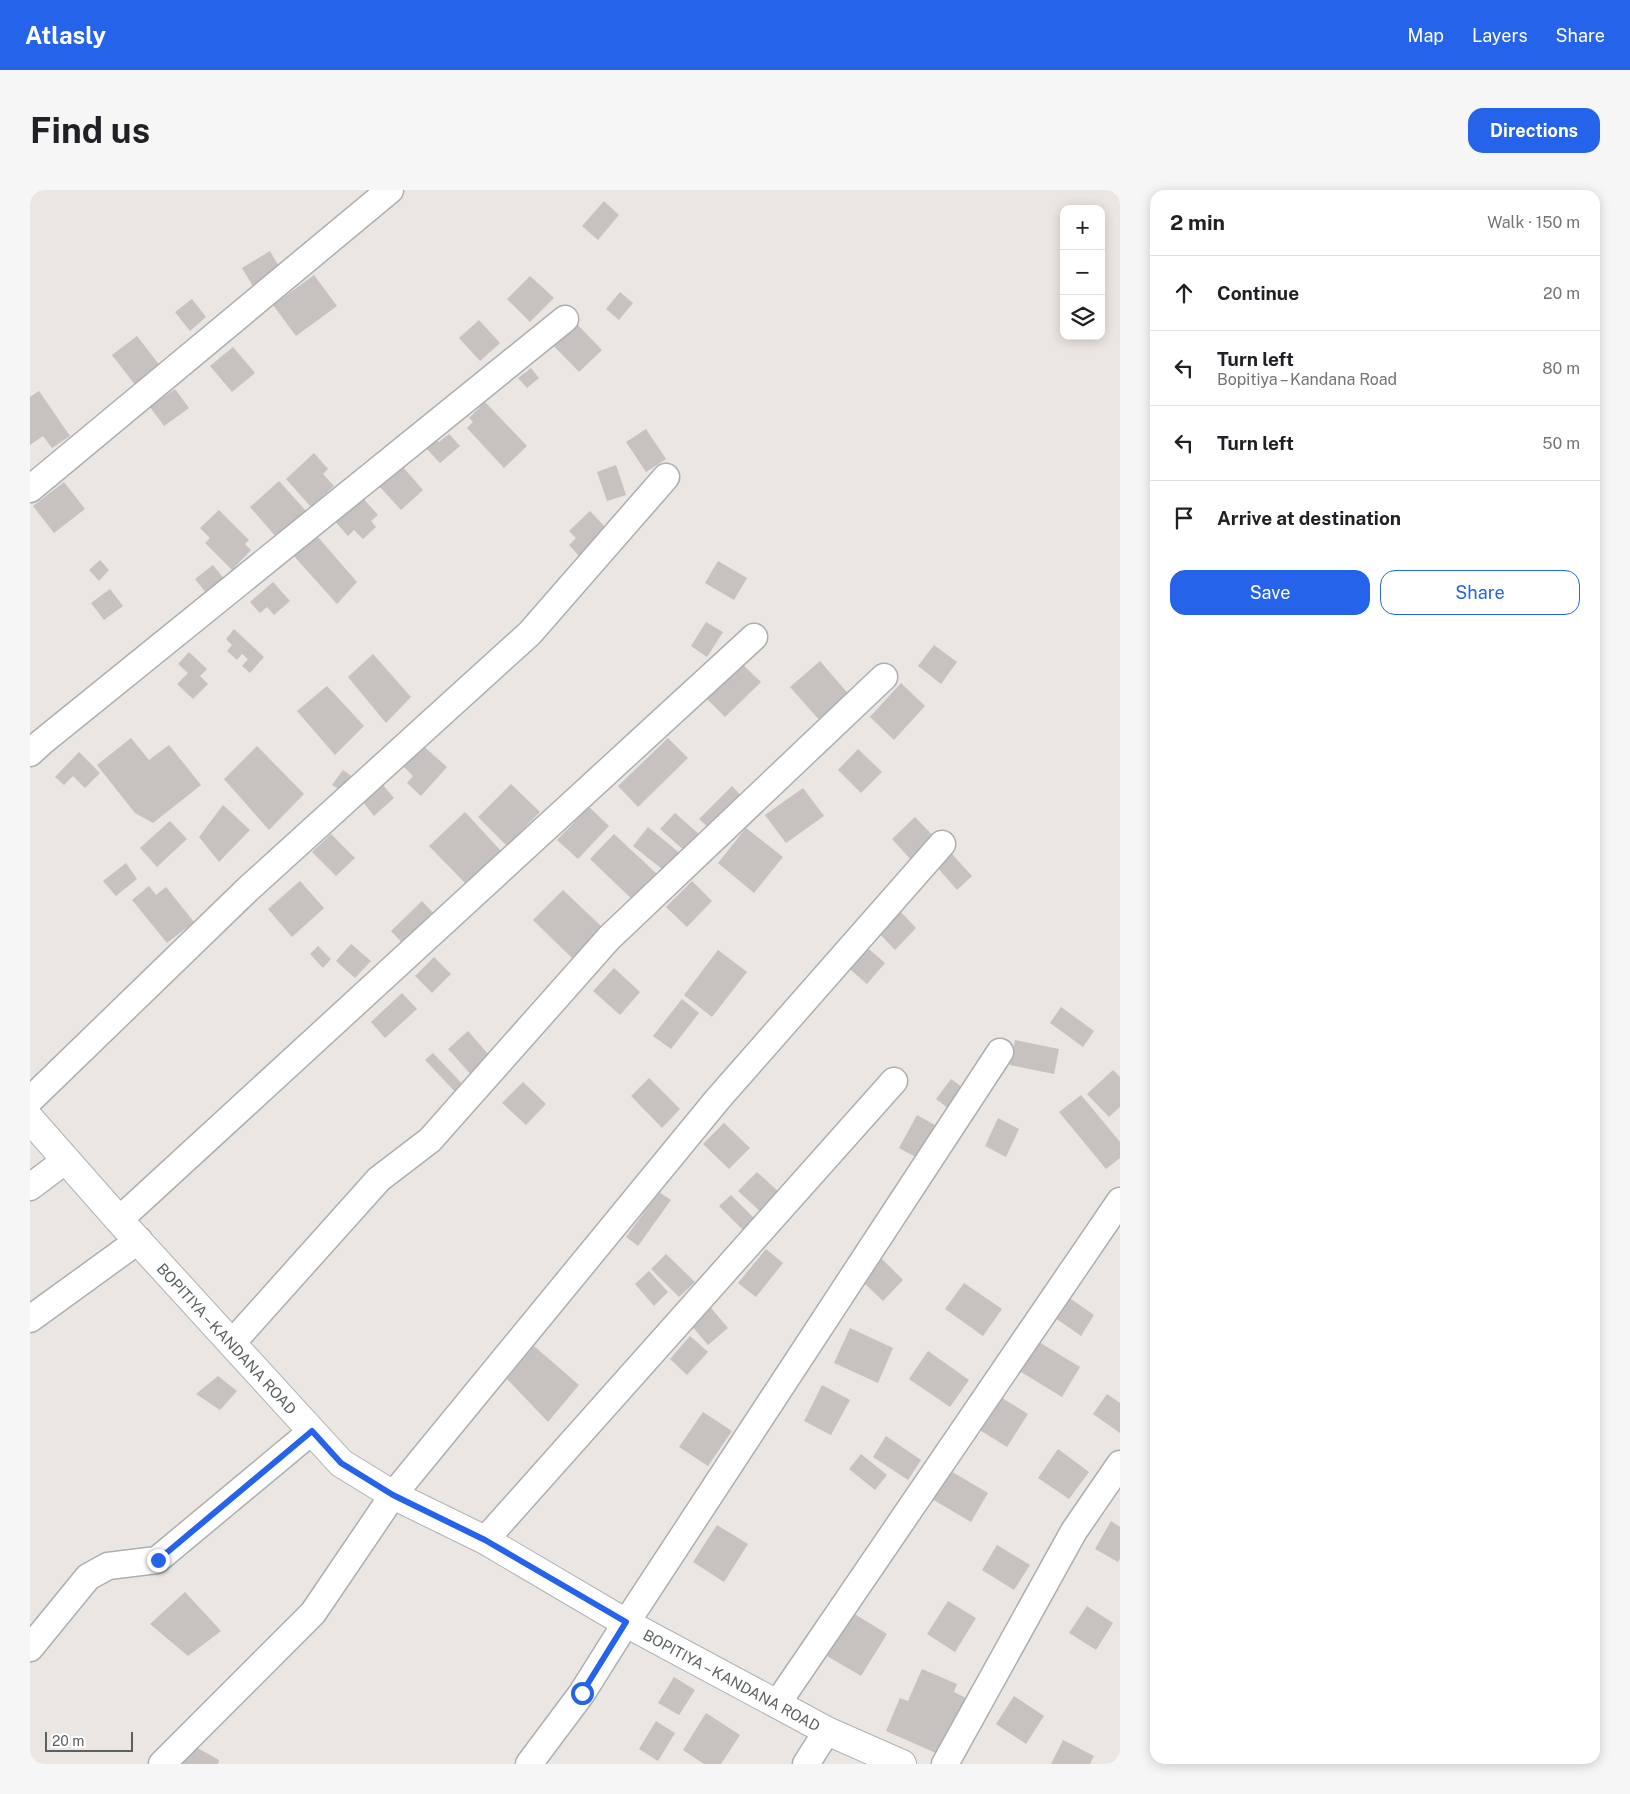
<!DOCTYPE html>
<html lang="en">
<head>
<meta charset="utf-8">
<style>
  body { margin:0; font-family:"Public Sans",sans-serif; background:#f6f6f6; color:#202124 }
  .controls { position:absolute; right:15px; top:15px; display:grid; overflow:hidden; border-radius:10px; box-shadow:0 2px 12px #0003 }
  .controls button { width:45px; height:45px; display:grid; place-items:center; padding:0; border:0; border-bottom:1px solid #e0e0e0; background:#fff; color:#202124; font:25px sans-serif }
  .scale { position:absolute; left:15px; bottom:12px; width:88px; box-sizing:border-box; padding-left:5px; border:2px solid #5b6061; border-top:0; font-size:14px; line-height:18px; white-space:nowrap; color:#5b6061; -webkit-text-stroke:4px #fff; paint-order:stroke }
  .stop { position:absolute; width:15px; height:15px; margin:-11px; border:4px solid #2563eb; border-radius:50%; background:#fff }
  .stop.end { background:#2563eb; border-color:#fff; box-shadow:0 1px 5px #0008 }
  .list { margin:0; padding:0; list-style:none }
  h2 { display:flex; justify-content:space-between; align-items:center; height:65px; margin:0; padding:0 20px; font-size:21px }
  h2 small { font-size:16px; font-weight:400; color:#757577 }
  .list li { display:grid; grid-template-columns:32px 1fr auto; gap:15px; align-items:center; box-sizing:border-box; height:75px; padding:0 20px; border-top:1px solid #e0e0e0 }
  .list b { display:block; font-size:19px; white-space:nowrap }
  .list p { margin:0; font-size:16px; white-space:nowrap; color:#757577 }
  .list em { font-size:16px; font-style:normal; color:#757577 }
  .actions { display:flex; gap:10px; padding:15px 20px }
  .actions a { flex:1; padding:11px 0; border:1px solid #2563eb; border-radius:15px; text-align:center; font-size:18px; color:#2563eb }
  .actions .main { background:#2563eb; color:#fff }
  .icon { flex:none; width:28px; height:28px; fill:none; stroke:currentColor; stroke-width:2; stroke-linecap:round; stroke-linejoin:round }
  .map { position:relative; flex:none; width:1090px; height:1574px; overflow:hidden; border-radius:15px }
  header { display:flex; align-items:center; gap:30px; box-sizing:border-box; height:70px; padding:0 25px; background:#2563eb; color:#fff }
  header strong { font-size:24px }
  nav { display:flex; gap:28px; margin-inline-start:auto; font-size:18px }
  .intro { display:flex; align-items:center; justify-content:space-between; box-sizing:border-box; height:120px; padding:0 30px }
  h1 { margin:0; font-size:35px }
  .button { padding:12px 22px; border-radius:15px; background:#2563eb; color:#fff; font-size:18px; font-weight:700 }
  main { display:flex; gap:30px; padding:0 30px }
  aside { flex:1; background:#fff; border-radius:15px; box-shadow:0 2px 12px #0003 }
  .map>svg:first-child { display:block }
  .building { fill:#c7c1bf }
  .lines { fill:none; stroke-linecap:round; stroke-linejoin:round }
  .street-casing { stroke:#acafb1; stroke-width:29 }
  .secondary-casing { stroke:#adb2b4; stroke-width:30 }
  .street { stroke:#fff; stroke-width:26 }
  .secondary { stroke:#fff; stroke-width:28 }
  .route { stroke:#2563eb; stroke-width:6 }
  .labels { text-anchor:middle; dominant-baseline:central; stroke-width:4; stroke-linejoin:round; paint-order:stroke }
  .street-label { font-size:15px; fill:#5b6061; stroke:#fff }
</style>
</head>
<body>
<header>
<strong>Atlasly</strong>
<nav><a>Map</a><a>Layers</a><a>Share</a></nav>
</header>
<div class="intro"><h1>Find us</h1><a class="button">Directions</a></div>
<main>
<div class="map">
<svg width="1090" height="1574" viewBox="0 0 1090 1574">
  <rect width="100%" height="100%" fill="#ece6e2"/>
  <g class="building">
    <polygon points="574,11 589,25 568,50 552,36"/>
    <polygon points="240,61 252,82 224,98 212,78"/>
    <polygon points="284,85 307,116 266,146 243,115"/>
    <polygon points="500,86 524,108 500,132 477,109"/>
    <polygon points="590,102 603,113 589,130 576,119"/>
    <polygon points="162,109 176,127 160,141 145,122"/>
    <polygon points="449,130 470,153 450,171 429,148"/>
    <polygon points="544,131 572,160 549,182 521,153"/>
    <polygon points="107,146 131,177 106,196 82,165"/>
    <polygon points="203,157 225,183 202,202 180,176"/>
    <polygon points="501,178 509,188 497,198 488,188"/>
    <polygon points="145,199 159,218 134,236 120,217"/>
    <polygon points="9,201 40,246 22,258 13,246 0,255 0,207"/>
    <polygon points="455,212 497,256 474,278 437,238 443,232 439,228"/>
    <polygon points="616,239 636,269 616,282 596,252"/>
    <polygon points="419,244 430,256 410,273 394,256 404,247 409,252"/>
    <polygon points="284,263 298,279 293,284 304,296 281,317 256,289"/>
    <polygon points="586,275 596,305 577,311 567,282"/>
    <polygon points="372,276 393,300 371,320 349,296"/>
    <polygon points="249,291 277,322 247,348 220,317"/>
    <polygon points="34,292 55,319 24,343 3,316"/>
    <polygon points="330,305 348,325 341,331 346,337 333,349 324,340 318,346 303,329"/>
    <polygon points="189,320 219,350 215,354 221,360 202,380 175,353 180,348 170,338"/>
    <polygon points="560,321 578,340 550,367 539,355 546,348 539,341"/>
    <polygon points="287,346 327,392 307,414 263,365"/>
    <polygon points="70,370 79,380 69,391 59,380"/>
    <polygon points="688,371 717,388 704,410 675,393"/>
    <polygon points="183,375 199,395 181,409 165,389"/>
    <polygon points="243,392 260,411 244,425 237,417 230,423 220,412"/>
    <polygon points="80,399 93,416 74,430 61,413"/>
    <polygon points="676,432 693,442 677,467 661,456"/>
    <polygon points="204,439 234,467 220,483 212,476 218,469 212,464 207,470 197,461 202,455 196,449"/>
    <polygon points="904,455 927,472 911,494 888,476"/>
    <polygon points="159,462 177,479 170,486 178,494 163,509 147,494 158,483 148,474"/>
    <polygon points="343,464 381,507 356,533 318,487"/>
    <polygon points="790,471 821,507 791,532 760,497"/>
    <polygon points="712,474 731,492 695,527 677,509"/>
    <polygon points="871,493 895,516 864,550 840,527"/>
    <polygon points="297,496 334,536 305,565 267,521"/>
    <polygon points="101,548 119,570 139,555 171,595 123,633 105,623 67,575"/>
    <polygon points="638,548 658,568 608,617 588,596"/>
    <polygon points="391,554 417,577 391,606 377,593 383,586 372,575"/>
    <polygon points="227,556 274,604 239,640 194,589"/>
    <polygon points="828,559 852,582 831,603 808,580"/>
    <polygon points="49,562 70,583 55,598 43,586 34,595 25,587"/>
    <polygon points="313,580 323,587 313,602 302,595"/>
    <polygon points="481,594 510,622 477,656 448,627"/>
    <polygon points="353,595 364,608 344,626 333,612"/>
    <polygon points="702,596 713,608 681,640 669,629"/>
    <polygon points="773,598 794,626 756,653 735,625"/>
    <polygon points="193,615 220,640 189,672 169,647"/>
    <polygon points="559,617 579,636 548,669 527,650"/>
    <polygon points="435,622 471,661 436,694 399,656"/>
    <polygon points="645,623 670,645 656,662 630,639"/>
    <polygon points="885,627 906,649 883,672 862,649"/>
    <polygon points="140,631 157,649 127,677 110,658"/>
    <polygon points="618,637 652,665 637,683 603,656"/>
    <polygon points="716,638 753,667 724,703 688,673"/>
    <polygon points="301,644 325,668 306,686 282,662"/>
    <polygon points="584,644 628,685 604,711 560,669"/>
    <polygon points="922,664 942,686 927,700 907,677"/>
    <polygon points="96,673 107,689 86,706 73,691"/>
    <polygon points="270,691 294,718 262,747 238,719"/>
    <polygon points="662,691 682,711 657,737 636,717"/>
    <polygon points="119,696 126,705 136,697 164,732 137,753 102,710"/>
    <polygon points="533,700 572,737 542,768 503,730"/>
    <polygon points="392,711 406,726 375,756 361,741"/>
    <polygon points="870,721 886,738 865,760 848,742"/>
    <polygon points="321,754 341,771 325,788 306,771"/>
    <polygon points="833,754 855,773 837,794 815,775"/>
    <polygon points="288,756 301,769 293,778 280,764"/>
    <polygon points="688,760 717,782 682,827 654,805"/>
    <polygon points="404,767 421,784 402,803 385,786"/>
    <polygon points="584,778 610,802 590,825 563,801"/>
    <polygon points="372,803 387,819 355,848 341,832"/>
    <polygon points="652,809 669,823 641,859 623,846"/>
    <polygon points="1031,817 1064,841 1053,857 1020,833"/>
    <polygon points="438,841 465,872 445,889 418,859"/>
    <polygon points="985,850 1029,859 1024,884 980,875"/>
    <polygon points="403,863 438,900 430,907 395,870"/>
    <polygon points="1083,880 1090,887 1090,917 1079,927 1057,904"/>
    <polygon points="619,888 650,919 632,938 601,906"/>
    <polygon points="921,889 939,902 923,922 906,909"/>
    <polygon points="493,892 516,914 496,935 472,913"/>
    <polygon points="1051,905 1090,952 1090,968 1076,979 1029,922"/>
    <polygon points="887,925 912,939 893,971 869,958"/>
    <polygon points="968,928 989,939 976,967 955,956"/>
    <polygon points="694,933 720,958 699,979 673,954"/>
    <polygon points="727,982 751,1004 732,1023 708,1001"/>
    <polygon points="629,1002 641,1010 608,1056 596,1047"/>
    <polygon points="701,1005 730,1034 718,1045 689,1016"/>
    <polygon points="736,1059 753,1073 726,1107 708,1093"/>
    <polygon points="636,1064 665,1092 649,1107 621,1079"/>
    <polygon points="852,1069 873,1090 853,1111 831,1090"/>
    <polygon points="619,1081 638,1102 624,1116 605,1094"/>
    <polygon points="934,1093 972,1119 953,1146 915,1119"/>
    <polygon points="1038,1107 1064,1125 1051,1146 1024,1127"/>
    <polygon points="681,1118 698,1138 678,1155 661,1135"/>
    <polygon points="820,1138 863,1158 848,1193 804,1173"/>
    <polygon points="660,1146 678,1162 657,1185 640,1169"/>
    <polygon points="1004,1149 1050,1177 1032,1207 986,1179"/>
    <polygon points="504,1156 549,1195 518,1232 477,1189"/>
    <polygon points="898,1161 939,1190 920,1217 879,1189"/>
    <polygon points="188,1186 207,1201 190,1220 166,1204"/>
    <polygon points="792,1195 820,1210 801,1245 774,1231"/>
    <polygon points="1077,1204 1090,1213 1090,1243 1063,1224"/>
    <polygon points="969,1206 998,1224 977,1257 948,1239"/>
    <polygon points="673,1222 702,1241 678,1276 649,1257"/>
    <polygon points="856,1246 891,1270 878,1290 843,1267"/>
    <polygon points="1028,1259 1059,1282 1039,1309 1008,1288"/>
    <polygon points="831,1264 857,1285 845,1300 819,1279"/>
    <polygon points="919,1280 958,1303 941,1332 902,1309"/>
    <polygon points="1081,1331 1090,1337 1090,1369 1088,1372 1065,1359"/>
    <polygon points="687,1335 718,1354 694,1392 663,1372"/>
    <polygon points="967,1355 1000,1375 984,1400 952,1380"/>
    <polygon points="155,1402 191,1441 158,1466 120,1434"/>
    <polygon points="918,1411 946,1428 925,1462 897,1444"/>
    <polygon points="1057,1416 1083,1433 1066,1460 1039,1443"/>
    <polygon points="823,1423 857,1444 831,1486 797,1466"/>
    <polygon points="892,1479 927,1494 924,1502 938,1509 923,1546 917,1543 908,1564 856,1541 870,1508 878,1511"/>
    <polygon points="644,1487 665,1500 649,1525 628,1513"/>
    <polygon points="984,1506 1014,1526 996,1554 966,1534"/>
    <polygon points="676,1523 710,1545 691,1574 674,1574 653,1560"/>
    <polygon points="626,1531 645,1543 628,1571 609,1559"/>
    <polygon points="1033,1550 1064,1566 1060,1574 1021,1574"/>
    <polygon points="164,1556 189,1570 188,1574 152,1574"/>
  </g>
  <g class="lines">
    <g class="street-casing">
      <g id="street">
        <polyline points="0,299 360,0"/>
        <polyline points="0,563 12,552 535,129"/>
        <polyline points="0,910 218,699 500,443 636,287"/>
        <polyline points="0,997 36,970"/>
        <polyline points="89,1030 724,447"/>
        <polyline points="0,1129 109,1050"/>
        <polyline points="202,1153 349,989 400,950 579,748 854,487"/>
        <polyline points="455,1350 864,891"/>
        <polyline points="0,1458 58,1387 78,1376 127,1370 282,1241"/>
        <polyline points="747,1514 1090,1011"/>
        <polyline points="132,1574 283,1423 363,1305 687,910 912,654"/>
        <polyline points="499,1574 552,1503 596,1433 970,862"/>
        <polyline points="776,1574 797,1541"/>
        <polyline points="915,1574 1044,1341 1090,1274"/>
      </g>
    </g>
    <g class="secondary-casing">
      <g id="secondary">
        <path id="s1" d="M0,929L89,1030L311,1273L363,1305L455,1350L596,1433L747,1514L797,1541L872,1574"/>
      </g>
    </g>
    <use href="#street" class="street"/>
    <use href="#secondary" class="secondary"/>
  </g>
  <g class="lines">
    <polyline class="route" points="128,1370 282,1241 311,1273 363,1305 455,1350 596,1432 552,1503"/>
  </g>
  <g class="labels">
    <g class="street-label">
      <text stroke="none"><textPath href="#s1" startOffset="295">BOPITIYA – KANDANA ROAD</textPath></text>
      <text stroke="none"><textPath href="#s1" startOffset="911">BOPITIYA – KANDANA ROAD</textPath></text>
    </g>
  </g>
</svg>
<div class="controls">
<button>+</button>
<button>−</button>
<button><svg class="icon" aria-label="layers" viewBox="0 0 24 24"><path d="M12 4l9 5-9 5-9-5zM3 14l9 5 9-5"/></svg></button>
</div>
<div class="scale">20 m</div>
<div class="stop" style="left:552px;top:1503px"></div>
<div class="stop end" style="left:128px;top:1370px"></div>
</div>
<aside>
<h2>2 min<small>Walk · 150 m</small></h2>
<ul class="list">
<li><svg class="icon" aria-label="ahead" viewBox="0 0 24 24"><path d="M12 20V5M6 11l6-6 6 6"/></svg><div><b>Continue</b></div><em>20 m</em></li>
<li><svg class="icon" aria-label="left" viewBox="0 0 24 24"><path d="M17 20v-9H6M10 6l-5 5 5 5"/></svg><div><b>Turn left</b><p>Bopitiya – Kandana Road</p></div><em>80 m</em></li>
<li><svg class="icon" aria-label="left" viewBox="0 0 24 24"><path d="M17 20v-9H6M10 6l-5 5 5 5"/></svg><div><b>Turn left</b></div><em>50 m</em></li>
<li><svg class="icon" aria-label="arrive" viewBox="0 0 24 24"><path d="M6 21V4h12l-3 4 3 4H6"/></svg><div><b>Arrive at destination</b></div></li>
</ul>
<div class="actions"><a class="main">Save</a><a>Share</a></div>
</aside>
</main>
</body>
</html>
